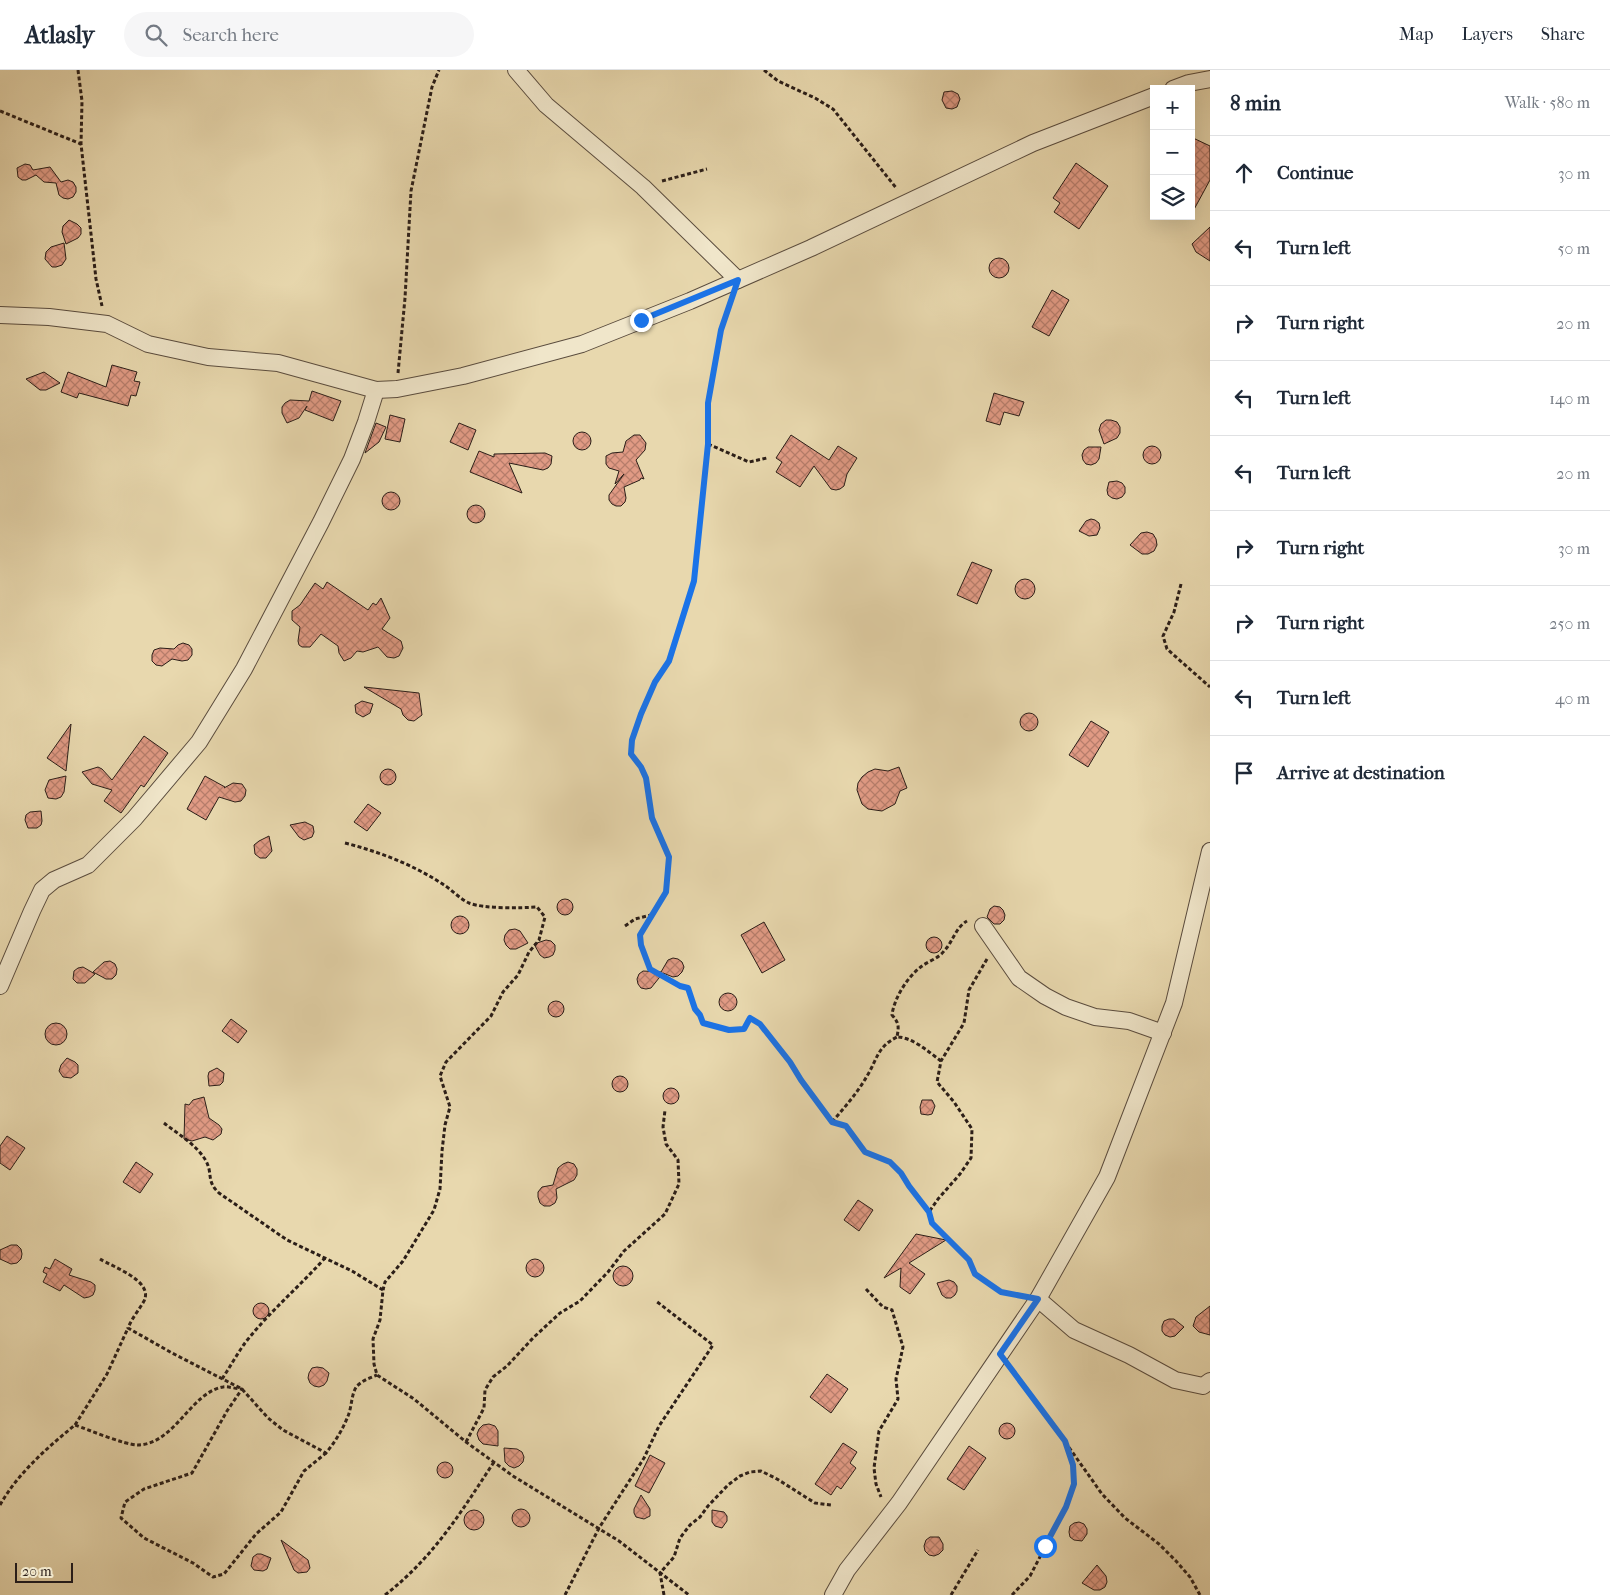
<!DOCTYPE html>
<html lang="en">
<head>
<meta charset="utf-8">
<style>
  body { margin:0; font-family:"IM FELL French Canon",serif; background:#f6f6f7; color:#1f2937 }
  .controls { position:absolute; right:15px; top:15px; display:grid; overflow:hidden; border-radius:0px; box-shadow:0 5px 20px #0002 }
  .controls button { width:45px; height:45px; display:grid; place-items:center; padding:0; border:0; border-bottom:1px solid #e0e1e3; background:#fff; color:#1f2937; font:25px sans-serif }
  .scale { position:absolute; left:15px; bottom:12px; width:58px; box-sizing:border-box; padding-left:5px; border:2px solid #2b1e18; border-top:0; font-size:14px; line-height:18px; white-space:nowrap; color:#2b1e18; -webkit-text-stroke:4px #f0e6ca; paint-order:stroke }
  .stop { position:absolute; width:15px; height:15px; margin:-11px; border:4px solid #1a73e8; border-radius:50%; background:#fff }
  .stop.end { background:#1a73e8; border-color:#fff; box-shadow:0 1px 5px #0008 }
  .list { margin:0; padding:0; list-style:none }
  h2 { display:flex; justify-content:space-between; align-items:center; height:65px; margin:0; padding:0 20px; font-size:21px }
  h2 small { font-size:16px; font-weight:400; color:#747a83 }
  .list li { display:grid; grid-template-columns:32px 1fr auto; gap:15px; align-items:center; box-sizing:border-box; height:75px; padding:0 20px; border-top:1px solid #e0e1e3 }
  .list b { display:block; font-size:19px; white-space:nowrap }
  .list em { font-size:16px; font-style:normal; color:#747a83 }
  .icon { flex:none; width:28px; height:28px; fill:none; stroke:currentColor; stroke-width:2; stroke-linecap:round; stroke-linejoin:round }
  .map { position:relative; flex:none; width:1210px; height:1525px; overflow:hidden }
  header { display:flex; align-items:center; gap:30px; box-sizing:border-box; height:70px; padding:0 25px; background:#fff; border-bottom:1px solid #e0e1e3 }
  header strong { font-size:24px }
  nav { display:flex; gap:28px; margin-inline-start:auto; font-size:18px }
  .search { width:350px; height:45px; background:#f6f6f7; display:flex; align-items:center; gap:12px; box-sizing:border-box; padding:0 18px; border-radius:28px; color:#747a83; font-size:19px }
  main { display:flex }
  aside { flex:1; background:#fff }
  .map>svg:first-child { display:block }
  .building { fill:url(#building-cross-hatch); stroke:#2b1e18 }
  .lines { fill:none; stroke-linecap:round; stroke-linejoin:round }
  .minor-casing { stroke:#5a4c3e; stroke-width:18 }
  .path { stroke:#2b1e18; stroke-width:3; stroke-dasharray:4 2.5; stroke-linecap:butt }
  .minor { stroke:#f0e6ca; stroke-width:16 }
  .route { stroke:#1a73e8; stroke-width:6 }
</style>
</head>
<body>
<header>
<strong>Atlasly</strong>
<div class="search"><svg class="icon" aria-label="search" viewBox="0 0 24 24"><circle cx="10" cy="10" r="6"/><path d="M15 15l6 6"/></svg>Search here</div>
<nav><a>Map</a><a>Layers</a><a>Share</a></nav>
</header>
<main>
<div class="map">
<svg width="1210" height="1525" viewBox="0 0 1210 1525">
  <defs>
    <pattern id="building-cross-hatch" width="8" height="8" patternUnits="userSpaceOnUse" patternTransform="scale(1.25)"><rect width="8" height="8" fill="#e09a84"/><path d="M0 0l8 8M0 8l8-8" fill="none" stroke="#b67d6b"/></pattern>
  </defs>
  <rect width="100%" height="100%" fill="#e8d8ae"/>
  <filter id="stains"><feTurbulence type="fractalNoise" baseFrequency=".004" numOctaves="4"/><feColorMatrix values="0 0 0 0 .2 0 0 0 0 .09 0 0 0 0 .02 0 0 0 .5 -.17"/></filter>
  <radialGradient id="worn" r=".72"><stop offset=".6" stop-color="#630" stop-opacity="0"/><stop offset="1" stop-color="#630" stop-opacity=".3"/></radialGradient>
  <g class="building">
    <polygon points="952,21 958,24 960,29 957,37 952,39 946,38 942,30 944,22"/>
    <polygon points="1191,67 1210,76 1210,110 1191,145"/>
    <polygon points="1076,93 1108,116 1079,159 1054,142 1060,133 1053,128"/>
    <polygon points="25,94 30,95 33,100 50,97 61,112 68,110 73,112 76,117 76,122 73,127 68,129 63,128 59,125 56,113 44,112 36,105 26,110 22,110 18,107 17,98"/>
    <polygon points="69,150 77,154 81,158 81,164 78,168 66,174 62,162 63,156"/>
    <polygon points="1210,157 1210,191 1196,182 1192,174"/>
    <polygon points="64,173 66,189 62,195 56,197 52,197 45,189 46,182 51,177"/>
    <circle cx="999" cy="198" r="10"/>
    <polygon points="1052,220 1069,230 1049,266 1032,257"/>
    <polygon points="112,295 137,302 134,311 140,312 136,326 131,325 128,336 79,323 77,328 61,322 68,302 106,317"/>
    <polygon points="44,302 60,313 46,320 40,320 26,309"/>
    <polygon points="312,321 341,331 333,351 305,340 307,336 299,348 287,353 282,343 282,337 285,333 290,330 309,331"/>
    <polygon points="994,323 1024,332 1019,346 1004,342 1000,355 986,351"/>
    <polygon points="390,345 405,349 400,372 385,369"/>
    <polygon points="1106,350 1111,350 1117,352 1120,357 1120,363 1117,368 1104,374 1099,360 1101,354"/>
    <polygon points="376,353 386,357 379,372 365,383"/>
    <polygon points="459,353 476,360 468,380 450,372"/>
    <circle cx="582" cy="371" r="9"/>
    <polygon points="634,365 640,365 646,373 645,380 636,390 644,409 641,408 640,410 624,417 626,428 625,432 621,436 616,436 612,434 609,430 609,425 624,404 615,414 619,401 609,398 606,394 606,386 612,383 623,382 626,371"/>
    <polygon points="791,365 829,390 838,376 857,388 847,404 844,416 840,419 836,420 831,419 814,396 800,417 776,402 782,392 776,388"/>
    <circle cx="1152" cy="385" r="9"/>
    <polygon points="1088,377 1101,377 1099,389 1096,393 1091,395 1086,394 1083,390 1082,385 1084,380"/>
    <polygon points="479,381 494,387 494,384 545,383 552,386 551,394 548,398 543,400 509,393 522,423 470,402"/>
    <polygon points="1117,411 1122,413 1125,417 1125,423 1122,427 1117,429 1112,428 1108,425 1107,420 1109,412"/>
    <circle cx="391" cy="431" r="9"/>
    <circle cx="476" cy="444" r="9"/>
    <polygon points="1091,449 1095,450 1099,453 1100,458 1097,465 1089,466 1079,461 1086,451"/>
    <polygon points="1147,462 1153,464 1156,469 1157,475 1154,481 1148,484 1142,484 1130,475 1141,463"/>
    <polygon points="972,492 992,500 977,534 957,525"/>
    <circle cx="1025" cy="519" r="10"/>
    <polygon points="327,512 368,540 373,533 376,535 381,528 390,548 382,559 401,571 403,578 399,586 394,588 387,587 378,577 363,582 357,581 351,588 344,591 339,583 338,576 321,564 310,577 302,577 299,575 298,571 300,557 292,550 292,541 300,535 315,513 323,519"/>
    <polygon points="183,573 189,575 192,579 192,585 188,590 182,591 172,589 162,596 156,595 152,591 152,585 154,580 160,578 174,579 178,575"/>
    <polygon points="364,617 419,623 422,645 414,651 408,650 403,645 401,639"/>
    <polygon points="362,631 373,634 370,643 363,647 356,643 355,635"/>
    <circle cx="1029" cy="652" r="9"/>
    <polygon points="1091,651 1109,662 1088,697 1069,685"/>
    <polygon points="71,654 66,701 47,688"/>
    <polygon points="144,666 168,683 144,717 141,715 121,743 104,731 112,720 92,714 82,702 98,697 102,699 112,710"/>
    <polygon points="899,697 907,718 900,721 895,734 882,741 868,739 862,734 857,720 858,713 862,707 868,702 875,699 888,701"/>
    <circle cx="388" cy="707" r="8"/>
    <polygon points="66,706 64,722 61,727 56,729 48,728 45,720 49,710"/>
    <polygon points="205,706 225,717 224,718 233,713 242,714 246,720 245,726 241,731 235,732 219,727 206,750 187,739"/>
    <polygon points="368,734 381,743 367,761 354,752"/>
    <polygon points="41,741 42,751 41,755 37,758 28,758 25,750 26,745 30,742"/>
    <polygon points="305,752 313,756 314,762 312,767 304,770 299,767 290,755"/>
    <polygon points="269,766 272,781 266,788 260,788 255,784 254,775 259,771"/>
    <circle cx="565" cy="837" r="8"/>
    <polygon points="994,836 1000,837 1003,840 1005,845 1004,850 1000,854 994,854 987,847 990,839"/>
    <circle cx="460" cy="855" r="9"/>
    <polygon points="764,852 785,890 762,903 741,865"/>
    <polygon points="515,859 520,861 528,873 516,879 510,879 506,875 504,870 505,865 509,860"/>
    <circle cx="934" cy="875" r="8"/>
    <polygon points="546,870 551,871 555,875 555,880 553,885 549,887 544,888 540,885 534,874"/>
    <polygon points="673,888 678,889 682,892 684,897 682,902 678,906 673,907 663,903 651,918 646,919 641,918 638,914 637,909 639,904 643,901 661,902 668,890"/>
    <polygon points="110,891 115,894 117,899 116,905 112,909 106,909 93,902 104,892"/>
    <polygon points="83,897 95,904 85,913 77,913 73,909 74,901 78,898"/>
    <circle cx="728" cy="932" r="9"/>
    <circle cx="556" cy="939" r="8"/>
    <polygon points="231,949 247,961 238,973 222,961"/>
    <circle cx="56" cy="964" r="11"/>
    <polygon points="67,988 75,992 78,995 78,1003 71,1008 63,1007 59,1001 61,995"/>
    <polygon points="217,998 224,1003 223,1012 220,1015 209,1016 208,1006 209,1002"/>
    <circle cx="620" cy="1014" r="8"/>
    <circle cx="671" cy="1026" r="8"/>
    <polygon points="204,1027 209,1048 219,1055 222,1059 221,1064 213,1070 205,1067 192,1071 184,1069 185,1034 189,1035 193,1030"/>
    <polygon points="922,1030 932,1030 935,1036 932,1044 928,1045 921,1044 920,1037"/>
    <polygon points="7,1066 25,1078 10,1100 0,1093 0,1076"/>
    <polygon points="136,1092 153,1104 140,1123 123,1112"/>
    <polygon points="568,1092 574,1094 577,1099 577,1105 574,1110 556,1119 557,1128 555,1133 550,1136 544,1136 540,1133 538,1127 538,1122 542,1117 553,1115 558,1098 563,1094"/>
    <polygon points="858,1130 873,1140 859,1161 844,1150"/>
    <polygon points="916,1164 946,1170 909,1193 925,1204 910,1224 900,1217 901,1198 884,1208"/>
    <polygon points="11,1175 17,1175 21,1179 22,1184 21,1189 17,1193 11,1194 0,1189 0,1180"/>
    <circle cx="535" cy="1198" r="9"/>
    <polygon points="55,1189 72,1199 69,1205 91,1212 95,1215 95,1220 93,1225 89,1227 84,1228 64,1215 60,1221 43,1212 47,1204 43,1202 45,1197 50,1199"/>
    <circle cx="623" cy="1206" r="10"/>
    <polygon points="949,1210 954,1212 957,1216 957,1221 955,1225 951,1228 946,1228 942,1225 937,1213"/>
    <circle cx="261" cy="1241" r="8"/>
    <polygon points="1210,1236 1210,1265 1199,1262 1193,1256 1196,1247"/>
    <polygon points="1169,1249 1174,1249 1184,1257 1175,1266 1170,1267 1165,1265 1162,1261 1162,1256 1164,1251"/>
    <polygon points="317,1297 323,1298 329,1303 327,1311 324,1315 319,1317 314,1316 310,1313 308,1308 309,1303 312,1298"/>
    <polygon points="827,1304 848,1319 831,1343 810,1327"/>
    <circle cx="1007" cy="1361" r="8"/>
    <polygon points="489,1354 495,1356 498,1361 498,1376 483,1374 479,1370 477,1364 479,1359 483,1355"/>
    <polygon points="843,1373 857,1382 850,1393 856,1398 841,1419 837,1416 831,1425 815,1414"/>
    <polygon points="969,1376 986,1388 964,1420 947,1409"/>
    <polygon points="504,1378 517,1379 522,1382 524,1387 523,1392 519,1396 514,1398 509,1396 505,1392"/>
    <polygon points="650,1385 665,1393 649,1423 635,1416"/>
    <circle cx="445" cy="1400" r="8"/>
    <polygon points="641,1425 650,1439 650,1446 644,1449 636,1447 634,1443 634,1439"/>
    <circle cx="521" cy="1448" r="9"/>
    <polygon points="712,1440 724,1442 727,1446 727,1451 722,1458 715,1456 712,1452"/>
    <circle cx="474" cy="1450" r="10"/>
    <polygon points="1079,1452 1084,1454 1087,1459 1087,1464 1082,1471 1074,1470 1070,1467 1069,1462 1070,1456 1074,1453"/>
    <polygon points="930,1467 939,1467 943,1474 943,1480 939,1484 934,1486 929,1485 925,1481 924,1476 926,1470"/>
    <polygon points="281,1470 308,1490 310,1498 307,1502 298,1503 294,1500"/>
    <polygon points="257,1484 261,1484 271,1488 267,1499 263,1501 254,1500 251,1496 253,1487"/>
    <polygon points="1097,1495 1106,1506 1107,1512 1105,1517 1100,1520 1094,1520 1082,1513"/>
  </g>
  <g class="lines">
    <g class="minor-casing">
      <g id="minor">
        <polyline points="516,0 546,35 643,117 738,210"/>
        <polyline points="1173,19 1189,13 1210,9"/>
        <polyline points="0,245 49,247 107,254 148,274 208,287 278,293 376,320 397,319 463,306 582,274 690,231 811,178 1033,73 1154,26"/>
        <polyline points="983,856 1019,908 1045,926 1066,937 1095,947 1129,951 1163,963"/>
        <polyline points="0,916 32,841 42,820 54,810 88,795 134,749 199,672 244,599 321,452 352,389 366,352 376,320"/>
        <polyline points="1038,1229 1074,1260 1129,1285 1175,1310 1203,1316 1210,1311"/>
        <polyline points="833,1525 847,1500 899,1433 1038,1229 1107,1107 1174,933 1210,781"/>
      </g>
    </g>
    <g class="path">
      <polyline points="78,0 82,31 81,74 96,209 102,236"/>
      <polyline points="764,0 778,11 815,28 833,39 897,119"/>
      <polyline points="0,41 81,74"/>
      <polyline points="662,111 707,99"/>
      <polyline points="398,303 405,228 411,121 432,17 439,0"/>
      <polyline points="708,374 749,392 767,388"/>
      <polyline points="1181,514 1174,542 1163,566 1167,579 1210,617"/>
      <path d="M345,773C380,782 414,795 444,815C452,820 460,829 469,833C484,839 521,838 537,837L545,847L539,870L529,882L518,905L503,922L491,946L446,992L440,1006L450,1037L445,1055L442,1081L440,1119L434,1140L403,1191L385,1212L383,1220"/>
      <polyline points="651,846 640,865 641,875 650,899 679,916 688,918 695,939 700,945 703,953 729,960 744,959 749,948 760,954 790,992 801,1010 832,1052 845,1056 865,1083 890,1092 901,1103 909,1116 929,1142"/>
      <polyline points="625,856 635,849 651,845 666,822 669,787 652,748 646,708 641,697 631,684 632,670 641,644 655,612 669,591 694,511 708,374 708,333 721,260 730,231"/>
      <polyline points="987,889 969,920 964,953 941,991 937,1012 954,1032 972,1059 971,1088 960,1104 938,1129 929,1142 932,1153 969,1190 975,1204 1001,1222 1021,1225"/>
      <path d="M941,991C929,982 912,967 897,967C899,956 899,953 892,945C894,928 908,906 922,896C929,891 939,888 944,881C953,872 955,858 967,851"/>
      <path d="M832,1052C845,1037 858,1022 867,1006C878,988 877,977 897,967"/>
      <path d="M164,1053C178,1064 197,1075 206,1091C213,1104 206,1111 219,1123L287,1170L352,1201L383,1220L380,1250L373,1269L374,1294L377,1305L414,1329L466,1372L513,1406L619,1471L689,1525"/>
      <path d="M100,1189C113,1197 154,1211 144,1231C139,1240 132,1248 128,1258L172,1283L242,1319L268,1348L283,1360L326,1383C335,1372 343,1359 348,1346C352,1337 351,1324 357,1316C363,1310 370,1308 377,1305"/>
      <polyline points="866,1219 883,1237 892,1240 903,1277 896,1309 898,1329 879,1361 874,1398 876,1414 881,1427"/>
      <polyline points="1011,1299 1046,1345 1102,1424 1125,1448 1159,1474 1176,1491 1190,1507 1200,1525"/>
      <path d="M222,1309C230,1297 237,1284 245,1273C269,1242 299,1217 325,1188"/>
      <polyline points="75,1355 107,1304 128,1258"/>
      <polyline points="466,1372 484,1338 485,1320 493,1307 507,1296 533,1268 560,1243 580,1231 608,1202 624,1181 665,1144 679,1114 678,1090 666,1074 663,1057 665,1040"/>
      <path d="M0,1435C18,1403 47,1378 75,1355C89,1360 125,1375 138,1375C175,1374 191,1322 223,1317C228,1316 236,1319 242,1319L227,1341L192,1403L144,1419L125,1432L121,1448L144,1468L193,1493L213,1507L224,1504L256,1464L281,1442L304,1401L326,1383"/>
      <path d="M385,1525C434,1487 461,1442 494,1392"/>
      <polyline points="565,1525 599,1458 644,1388 659,1356 713,1275 656,1231"/>
      <polyline points="664,1525 660,1503 674,1487 680,1468 690,1455 700,1447 708,1436 728,1415 740,1406 750,1402 761,1401 777,1409 815,1433 831,1435"/>
      <polyline points="951,1525 978,1480"/>
      <polyline points="1012,1525 1030,1506 1066,1437 1074,1414 1073,1395 1066,1374"/>
    </g>
    <use href="#minor" class="minor"/>
  </g>
  <g class="lines">
    <polyline class="route" points="641,250 738,210 721,260 708,333 708,374 694,511 669,591 655,612 641,644 632,670 631,684 641,697 646,708 652,748 669,787 666,822 640,865 641,875 650,899 680,916 688,918 695,939 700,945 703,953 729,960 744,959 750,948 760,954 790,992 801,1010 832,1052 846,1056 865,1082 890,1092 901,1103 909,1116 929,1142 932,1153 969,1190 975,1204 1001,1222 1038,1229 1000,1284 1065,1371 1073,1395 1074,1414 1066,1437 1045,1476"/>
  </g>
  <rect width="100%" height="100%" filter="url(#stains)"/>
  <rect width="100%" height="100%" fill="url(#worn)"/>
</svg>
<div class="controls">
<button>+</button>
<button>−</button>
<button><svg class="icon" aria-label="layers" viewBox="0 0 24 24"><path d="M12 4l9 5-9 5-9-5zM3 14l9 5 9-5"/></svg></button>
</div>
<div class="scale">20 m</div>
<div class="stop" style="left:1045px;top:1476px"></div>
<div class="stop end" style="left:641px;top:250px"></div>
</div>
<aside>
<h2>8 min<small>Walk · 580 m</small></h2>
<ul class="list">
<li><svg class="icon" aria-label="ahead" viewBox="0 0 24 24"><path d="M12 20V5M6 11l6-6 6 6"/></svg><div><b>Continue</b></div><em>30 m</em></li>
<li><svg class="icon" aria-label="left" viewBox="0 0 24 24"><path d="M17 20v-9H6M10 6l-5 5 5 5"/></svg><div><b>Turn left</b></div><em>50 m</em></li>
<li><svg class="icon" aria-label="right" viewBox="0 0 24 24"><path d="M7 20v-9h11M14 6l5 5-5 5"/></svg><div><b>Turn right</b></div><em>20 m</em></li>
<li><svg class="icon" aria-label="left" viewBox="0 0 24 24"><path d="M17 20v-9H6M10 6l-5 5 5 5"/></svg><div><b>Turn left</b></div><em>140 m</em></li>
<li><svg class="icon" aria-label="left" viewBox="0 0 24 24"><path d="M17 20v-9H6M10 6l-5 5 5 5"/></svg><div><b>Turn left</b></div><em>20 m</em></li>
<li><svg class="icon" aria-label="right" viewBox="0 0 24 24"><path d="M7 20v-9h11M14 6l5 5-5 5"/></svg><div><b>Turn right</b></div><em>30 m</em></li>
<li><svg class="icon" aria-label="right" viewBox="0 0 24 24"><path d="M7 20v-9h11M14 6l5 5-5 5"/></svg><div><b>Turn right</b></div><em>250 m</em></li>
<li><svg class="icon" aria-label="left" viewBox="0 0 24 24"><path d="M17 20v-9H6M10 6l-5 5 5 5"/></svg><div><b>Turn left</b></div><em>40 m</em></li>
<li><svg class="icon" aria-label="arrive" viewBox="0 0 24 24"><path d="M6 21V4h12l-3 4 3 4H6"/></svg><div><b>Arrive at destination</b></div></li>
</ul>
</aside>
</main>
</body>
</html>
